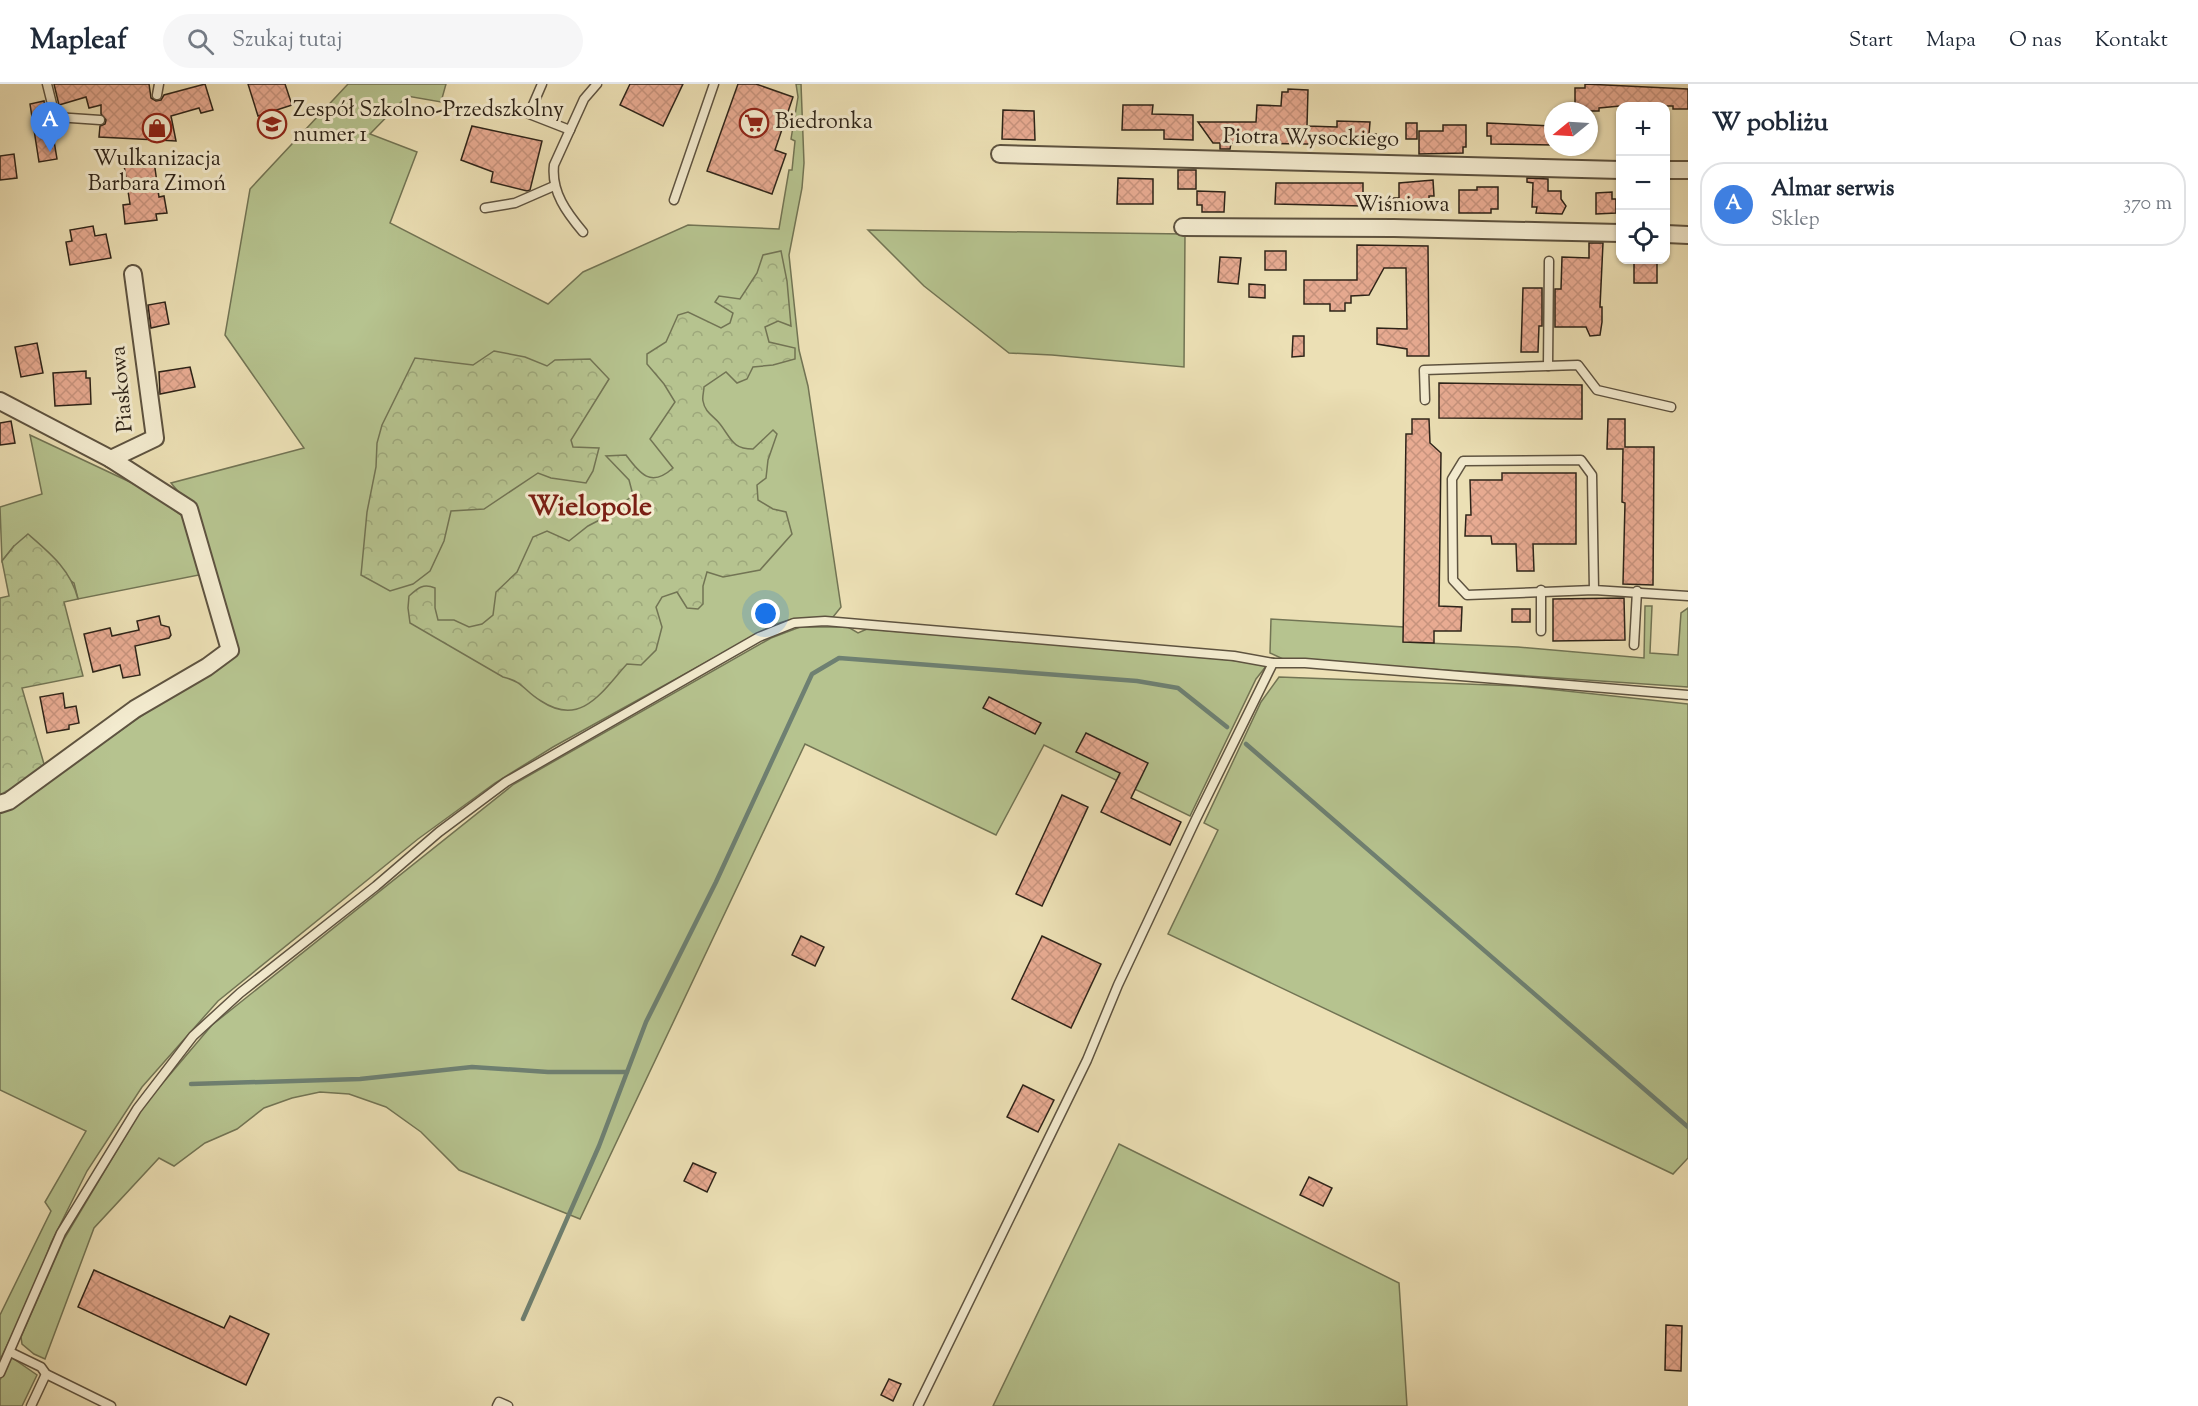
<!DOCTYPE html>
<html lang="pl">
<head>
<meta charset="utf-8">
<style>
  body { margin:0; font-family:"Sorts Mill Goudy",serif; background:#f6f6f7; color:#1f2937 }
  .controls { position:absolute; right:18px; top:18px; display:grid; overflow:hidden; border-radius:12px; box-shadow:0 2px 4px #0004 }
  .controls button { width:54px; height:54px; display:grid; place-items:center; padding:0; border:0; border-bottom:2px solid #e0e1e3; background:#fff; color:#1f2937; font:30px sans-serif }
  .compass { position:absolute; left:1544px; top:18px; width:54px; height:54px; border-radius:50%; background:#fff; box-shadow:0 2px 4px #0004; rotate:252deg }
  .you { position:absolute; left:766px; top:530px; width:21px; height:21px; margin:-15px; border:4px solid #fff; border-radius:50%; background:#1a73e8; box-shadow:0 0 0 9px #1a73e833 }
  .badge { display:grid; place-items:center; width:39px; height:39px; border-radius:50%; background:#2563eb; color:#fff; font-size:20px; font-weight:700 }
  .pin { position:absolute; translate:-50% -50px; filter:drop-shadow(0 2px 3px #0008) }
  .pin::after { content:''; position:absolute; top:32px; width:21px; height:18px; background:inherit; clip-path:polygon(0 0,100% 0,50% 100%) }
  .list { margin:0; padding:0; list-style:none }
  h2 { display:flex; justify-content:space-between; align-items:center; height:78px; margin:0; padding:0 24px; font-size:26px }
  h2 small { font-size:20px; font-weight:400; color:#747a83 }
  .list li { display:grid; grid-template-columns:39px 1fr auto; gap:18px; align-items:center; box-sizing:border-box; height:84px; margin:0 12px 12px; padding:0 12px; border:2px solid #e0e1e3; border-radius:24px }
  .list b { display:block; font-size:22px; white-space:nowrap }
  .list p { margin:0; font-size:20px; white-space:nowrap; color:#747a83 }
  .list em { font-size:20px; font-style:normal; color:#747a83 }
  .icon { flex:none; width:33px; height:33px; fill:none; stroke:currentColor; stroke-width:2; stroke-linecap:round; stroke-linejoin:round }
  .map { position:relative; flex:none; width:1688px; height:1322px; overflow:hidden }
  header { display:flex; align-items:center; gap:36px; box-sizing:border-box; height:84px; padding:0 30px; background:#fff; border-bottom:2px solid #e0e1e3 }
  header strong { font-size:28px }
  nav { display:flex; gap:33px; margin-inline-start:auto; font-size:21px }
  .search { width:420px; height:54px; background:#f6f6f7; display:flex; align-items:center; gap:15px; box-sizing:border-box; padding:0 21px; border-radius:33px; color:#747a83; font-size:22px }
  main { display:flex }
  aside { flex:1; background:#fff }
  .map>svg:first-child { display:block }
  .green { fill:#b6c38f; stroke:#727454; stroke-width:1.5 }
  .forest { fill:url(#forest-crowns); stroke:#727454; stroke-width:1.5 }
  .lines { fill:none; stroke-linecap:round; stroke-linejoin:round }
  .stream { stroke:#6e8072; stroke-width:4.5 }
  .building { fill:url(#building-cross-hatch); stroke:#2e2419; stroke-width:1.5 }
  .lane-casing { stroke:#5e5340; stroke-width:11 }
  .street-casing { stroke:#5e5340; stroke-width:20 }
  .lane { stroke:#f3ebcf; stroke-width:8 }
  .street { stroke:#f3ebcf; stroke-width:16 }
  .labels { text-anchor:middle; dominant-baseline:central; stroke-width:6; stroke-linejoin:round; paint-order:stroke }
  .poi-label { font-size:22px; fill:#2e2419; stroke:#f3ebcf; text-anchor:start }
  .street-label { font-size:22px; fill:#2e2419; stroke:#f3ebcf }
  .district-label { font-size:28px; font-weight:bold; fill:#7a1f14; stroke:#f3ebcf }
</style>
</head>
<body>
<header>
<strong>Mapleaf</strong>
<div class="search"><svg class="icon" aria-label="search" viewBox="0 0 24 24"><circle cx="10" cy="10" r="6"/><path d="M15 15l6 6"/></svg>Szukaj tutaj</div>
<nav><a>Start</a><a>Mapa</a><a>O nas</a><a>Kontakt</a></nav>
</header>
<main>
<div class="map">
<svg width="1688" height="1322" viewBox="0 0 1688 1322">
  <defs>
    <pattern id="forest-crowns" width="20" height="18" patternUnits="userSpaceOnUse" patternTransform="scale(1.5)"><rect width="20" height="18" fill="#b6c38f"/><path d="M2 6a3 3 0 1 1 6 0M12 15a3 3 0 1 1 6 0" fill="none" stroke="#9da77b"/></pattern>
    <pattern id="building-cross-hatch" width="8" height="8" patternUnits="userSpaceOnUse" patternTransform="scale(1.5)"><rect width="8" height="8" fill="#e8ab92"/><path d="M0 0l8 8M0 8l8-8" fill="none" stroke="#c7937d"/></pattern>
  </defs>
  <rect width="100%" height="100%" fill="#ece0b5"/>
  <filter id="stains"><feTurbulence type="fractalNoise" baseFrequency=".00333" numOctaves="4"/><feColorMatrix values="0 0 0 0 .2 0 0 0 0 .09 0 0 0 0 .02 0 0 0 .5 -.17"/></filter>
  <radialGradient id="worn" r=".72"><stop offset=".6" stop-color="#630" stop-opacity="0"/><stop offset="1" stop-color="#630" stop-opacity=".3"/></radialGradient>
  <g class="green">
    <polygon points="348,0 446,0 441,18 407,12 370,50 417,68 390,139 548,220 583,188 688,141 779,145 789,86 792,86 795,57 791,55 798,13 796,0 801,0 804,79 802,104 789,171 799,266 808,302 841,523 833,533 792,535 773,541 553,663 495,699 418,755 218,917 142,1003 87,1087 51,1159 36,1201 0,1276 0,1231 51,1127 45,1118 86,1047 0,1006 0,728 12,723 238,564 198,431 171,399 304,364 225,251 250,105"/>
    <polygon points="868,146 1185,150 1184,283 1052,271 1009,269 924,202"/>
    <polygon points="30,351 147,406 185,434 204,490 78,515 74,499 14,462 2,477 0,423 42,410"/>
    <polygon points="1645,522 1652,522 1650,569 1678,571 1681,529 1688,524 1688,603 1283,575 1270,569 1271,535 1404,543 1404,558 1518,563 1644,574"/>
    <path d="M800,543H848L858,549L867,545C1000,556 1134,562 1267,581L1256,595L1190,732L1044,661L996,751L805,660L580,1135L459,1086L421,1048L386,1023L349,1010L320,1008L292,1014L264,1024L237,1045L205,1059L174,1082L159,1074L94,1144L45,1275L34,1270L22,1260L21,1253L64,1155L144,1021L212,941L514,700L771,554Z"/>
    <polygon points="1279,593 1519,602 1688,620 1688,1074 1673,1090 1168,850 1218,746 1204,739 1261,618"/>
    <polygon points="1119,1060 1399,1199 1407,1322 993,1322"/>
    <polygon points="11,1273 37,1291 22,1322 0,1322 0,1296"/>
  </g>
  <g class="forest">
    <path d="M781,167L787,197L791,242L778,237L765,243L769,258L795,264V275L773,281L753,283L747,295L737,299L726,288L704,303C704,307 702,313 703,317C705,329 714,332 720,340C731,354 732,365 753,365L773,346L777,350L768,376L766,394L757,401L758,416L773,425L786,428L792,450L760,486L723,493L707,488L703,502V520L698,525L687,524L677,508L662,513L656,523L662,543L656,566L641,581L627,580C603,606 582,644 541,617C524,607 524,598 503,593L410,539L408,524L409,512C418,504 423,499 435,504V524L438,536H454L469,543L482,540L493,531L496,508L517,488L533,453L547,447L569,457L588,442L609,431L633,411L629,396L606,372L626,371C640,390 651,404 673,384L650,355L675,318L664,300L647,280V270L666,258L678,231L688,228L721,244L730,239L733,229L715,218L719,212L740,215L757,189L763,171Z"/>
    <polygon points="494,267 525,273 547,282 555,276 590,275 609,295 571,356 573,363 599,364 593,387 586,399 551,394 538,389 484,425 451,427 444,457 430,487 413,500 390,507 361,491 367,428 376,383 377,359 382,341 415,274 473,281"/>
    <path d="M28,450C50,469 71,486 78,515L64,518L83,592L22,604L44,680L49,682L0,715V514L9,512L2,477L14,462Z"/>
  </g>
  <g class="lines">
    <g class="stream">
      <polyline points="1246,660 1688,1043"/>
      <polyline points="191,1000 360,995 472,983 548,988 627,988"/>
      <polyline points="523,1235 599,1062 646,938 716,798 812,590 839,574 1137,597 1178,604 1227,643"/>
    </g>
  </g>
  <g class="building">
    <polygon points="54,0 149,0 151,14 156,17 161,16 164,11 205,0 213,26 201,29 199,24 171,32 176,57 99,53 100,42 105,40 106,36 101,30 101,21 89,24 86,13 59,21"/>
    <polygon points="248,0 285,0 292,21 258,32"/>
    <polygon points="630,0 683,0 663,42 620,21"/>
    <polygon points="738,0 756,0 793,13 775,66 786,70 772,110 707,87"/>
    <polygon points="1585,0 1688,5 1688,25 1673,25 1673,22 1620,22 1599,24 1599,27 1575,27 1575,4 1585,4"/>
    <polygon points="1288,5 1308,6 1307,42 1337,43 1337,37 1370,38 1369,50 1376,50 1376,61 1241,59 1231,59 1230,65 1220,65 1220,59 1213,59 1198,38 1256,38 1257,21 1281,22 1282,8 1288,8"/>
    <polygon points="44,17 51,57 54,57 57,75 39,78 30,20"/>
    <polygon points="1123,21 1153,21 1152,30 1193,31 1193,56 1164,55 1164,46 1122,46"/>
    <polygon points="1003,26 1034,27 1035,56 1002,55"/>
    <rect x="1406" y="39" width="11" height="16"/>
    <polygon points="1487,39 1553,42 1553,61 1491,60 1491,52 1487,52"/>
    <polygon points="1443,41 1466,41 1466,63 1463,63 1463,69 1419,70 1419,47 1443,47"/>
    <polygon points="472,42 542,57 530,106 527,107 491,98 493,88 461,76"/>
    <polygon points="14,70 17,94 0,96 0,72"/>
    <polygon points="135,76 139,79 154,77 159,113 164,112 167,129 156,130 157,136 125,140 123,121 130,120 124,81 132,80"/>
    <rect x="1178" y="86" width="18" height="19"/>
    <polygon points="1118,94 1153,95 1153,120 1117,120"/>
    <polygon points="1527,94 1548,95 1548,107 1561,107 1561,115 1566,122 1562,130 1536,129 1537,123 1532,123 1533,99 1527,98"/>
    <polygon points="1433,96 1434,112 1429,112 1429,118 1406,118 1406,129 1389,128 1390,114 1399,114 1399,99"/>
    <polygon points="1276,99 1363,99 1363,122 1275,120"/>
    <polygon points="1477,103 1498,103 1498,125 1491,125 1491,129 1459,129 1459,106 1477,106"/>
    <polygon points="1197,107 1225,108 1224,128 1202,128 1202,121 1197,121"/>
    <polygon points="1612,108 1612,115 1616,115 1616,129 1596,130 1596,109"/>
    <polygon points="93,142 95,152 106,150 111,174 70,181 66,158 72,157 70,146"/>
    <polygon points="1589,159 1603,159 1600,223 1602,223 1602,238 1600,251 1590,252 1586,243 1555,243 1555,205 1561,205 1562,173 1589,174"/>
    <polygon points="1357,161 1428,162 1429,272 1407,272 1407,265 1377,260 1377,244 1407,245 1406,184 1384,184 1369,211 1351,212 1351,219 1345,219 1345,227 1330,227 1330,220 1304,220 1304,196 1357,196"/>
    <rect x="1265" y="167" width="21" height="19"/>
    <polygon points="1220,173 1241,174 1238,200 1218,198"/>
    <rect x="1634" y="176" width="23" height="23"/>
    <polygon points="1249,200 1265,201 1265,214 1249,213"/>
    <polygon points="1523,204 1542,204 1542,242 1539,242 1538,268 1521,268"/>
    <polygon points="165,218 169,240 151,244 148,221"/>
    <polygon points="1293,252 1304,252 1304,272 1292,273"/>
    <polygon points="37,259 43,289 21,293 15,263"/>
    <polygon points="190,283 195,303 160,310 159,288"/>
    <polygon points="86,287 86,294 90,294 91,320 55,322 53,289"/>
    <polygon points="1439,299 1582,301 1582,335 1439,334"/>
    <polygon points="1412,335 1429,335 1430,359 1441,369 1439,522 1462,523 1461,547 1434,547 1434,559 1403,558 1406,350 1412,350"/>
    <polygon points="1608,335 1625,335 1625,363 1654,363 1653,501 1623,500 1625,419 1622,418 1623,365 1607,365"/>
    <polygon points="11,337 15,359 0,361 0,339"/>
    <polygon points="1502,389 1576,389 1576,460 1533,460 1534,487 1517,487 1516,460 1492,460 1491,452 1465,452 1466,431 1471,431 1470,396 1502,396"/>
    <polygon points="1624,514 1625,556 1553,557 1553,515"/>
    <rect x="1512" y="525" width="18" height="13"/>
    <polygon points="159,532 161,541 169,543 171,551 169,554 135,562 140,591 123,594 120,581 93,588 84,550 110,544 112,552 139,546 137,537"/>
    <polygon points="63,609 65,624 76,622 79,639 69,641 69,645 47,649 40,613"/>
    <polygon points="989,613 1041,639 1035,650 983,624"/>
    <polygon points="1086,649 1148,679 1131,714 1181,738 1170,761 1101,728 1120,689 1076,668"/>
    <polygon points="1062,711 1088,723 1042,822 1016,810"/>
    <polygon points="801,852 824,863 815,882 792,871"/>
    <polygon points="1042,852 1101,880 1071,944 1012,915"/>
    <polygon points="1023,1001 1054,1016 1038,1048 1007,1033"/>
    <polygon points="693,1079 716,1089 707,1108 684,1097"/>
    <polygon points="1309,1093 1332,1104 1323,1122 1300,1111"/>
    <polygon points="94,1186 224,1244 230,1232 269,1250 246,1301 78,1223"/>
    <polygon points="1666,1241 1682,1242 1681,1287 1665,1286"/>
    <polygon points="889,1295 901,1300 893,1317 881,1311"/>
  </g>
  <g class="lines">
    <g class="lane-casing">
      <g id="lane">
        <polyline points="47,0 58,44"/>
        <polyline points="542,0 529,30 570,46"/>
        <polyline points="157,11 159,0"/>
        <polyline points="56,33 100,36"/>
        <polyline points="674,116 714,0"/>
        <polyline points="485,124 515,119 554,102"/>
        <path d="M583,148C567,129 551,108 554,81L584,15L597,0"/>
        <polyline points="1548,282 1549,177"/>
        <polyline points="1425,316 1424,286 1578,281 1597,306 1671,323"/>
        <polyline points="1541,506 1541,547"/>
        <polyline points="1594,506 1592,391 1581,376 1463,377 1452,395 1453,496 1467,511 1594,506 1688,512"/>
        <polyline points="1634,561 1637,507"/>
        <polyline points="10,1268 41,1283 46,1290 111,1322"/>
        <polyline points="0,1289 61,1149 137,1025 193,952 240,909 376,802 439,748 506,698 759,553 794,539 825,537 1234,572 1273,579"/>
        <polyline points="31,1322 46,1290"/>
        <polyline points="497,1322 499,1318 508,1322"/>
        <polyline points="918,1322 1087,976 1118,901 1196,735 1273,579 1305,579 1688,611"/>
      </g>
    </g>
    <g class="street-casing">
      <g id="street">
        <polyline points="1000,70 1620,86"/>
        <polyline points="1666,86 1688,86"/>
        <polyline points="1183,143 1394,144 1620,149"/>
        <polyline points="1666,150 1688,151"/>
        <polyline points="0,317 111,375 155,354 133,190"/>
        <polyline points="0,720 9,717 135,625 207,583 230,566 189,425 111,375"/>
      </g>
    </g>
    <use href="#lane" class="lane"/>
    <use href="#street" class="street"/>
  </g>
  <defs>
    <g id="supermarket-ring" transform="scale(1.5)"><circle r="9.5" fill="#f3ebcf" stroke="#8f2418" stroke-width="1.5"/><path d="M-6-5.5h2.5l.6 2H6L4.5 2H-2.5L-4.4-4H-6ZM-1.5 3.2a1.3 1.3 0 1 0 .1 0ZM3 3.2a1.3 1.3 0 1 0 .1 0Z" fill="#8f2418"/></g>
    <g id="school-ring" transform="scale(1.5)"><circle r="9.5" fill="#f3ebcf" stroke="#8f2418" stroke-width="1.5"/><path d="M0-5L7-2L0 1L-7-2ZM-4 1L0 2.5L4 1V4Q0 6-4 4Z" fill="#8f2418"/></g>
    <g id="shop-ring" transform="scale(1.5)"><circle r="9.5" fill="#f3ebcf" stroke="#8f2418" stroke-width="1.5"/><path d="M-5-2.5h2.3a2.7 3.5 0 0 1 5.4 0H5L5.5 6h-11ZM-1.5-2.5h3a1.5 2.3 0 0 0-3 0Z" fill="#8f2418"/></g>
  </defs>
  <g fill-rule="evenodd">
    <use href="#supermarket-ring" x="754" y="39"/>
    <use href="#school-ring" x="272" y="40"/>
    <use href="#shop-ring" x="157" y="44"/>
  </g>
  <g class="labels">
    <g class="poi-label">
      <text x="293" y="27">Zespół Szkolno-Przedszkolny<tspan x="293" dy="25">numer 1</tspan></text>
      <text x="775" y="39">Biedronka</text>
      <text x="157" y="76" text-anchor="middle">Wulkanizacja<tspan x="157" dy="25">Barbara Zimoń</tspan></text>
    </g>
    <g class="street-label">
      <text transform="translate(1311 55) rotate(1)">Piotra Wysockiego</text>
      <text x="1402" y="122">Wiśniowa</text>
      <text transform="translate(123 305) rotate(-95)">Piaskowa</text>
    </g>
    <g class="district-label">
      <text x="590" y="424">Wielopole</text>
    </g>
  </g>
  <rect width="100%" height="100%" filter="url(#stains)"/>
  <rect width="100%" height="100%" fill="url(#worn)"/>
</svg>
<div class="controls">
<button>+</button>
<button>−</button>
<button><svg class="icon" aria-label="locate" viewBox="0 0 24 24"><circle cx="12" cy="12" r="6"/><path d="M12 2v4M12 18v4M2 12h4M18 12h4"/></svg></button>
</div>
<svg class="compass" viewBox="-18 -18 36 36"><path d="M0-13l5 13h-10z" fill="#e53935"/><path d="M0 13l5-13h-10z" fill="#747a83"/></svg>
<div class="you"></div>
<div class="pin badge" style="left:50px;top:68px;background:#3f7fe0">A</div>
</div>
<aside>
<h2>W pobliżu<small></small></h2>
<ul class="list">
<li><span class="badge" style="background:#3f7fe0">A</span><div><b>Almar serwis</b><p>Sklep</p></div><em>370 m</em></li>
</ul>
</aside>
</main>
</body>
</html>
